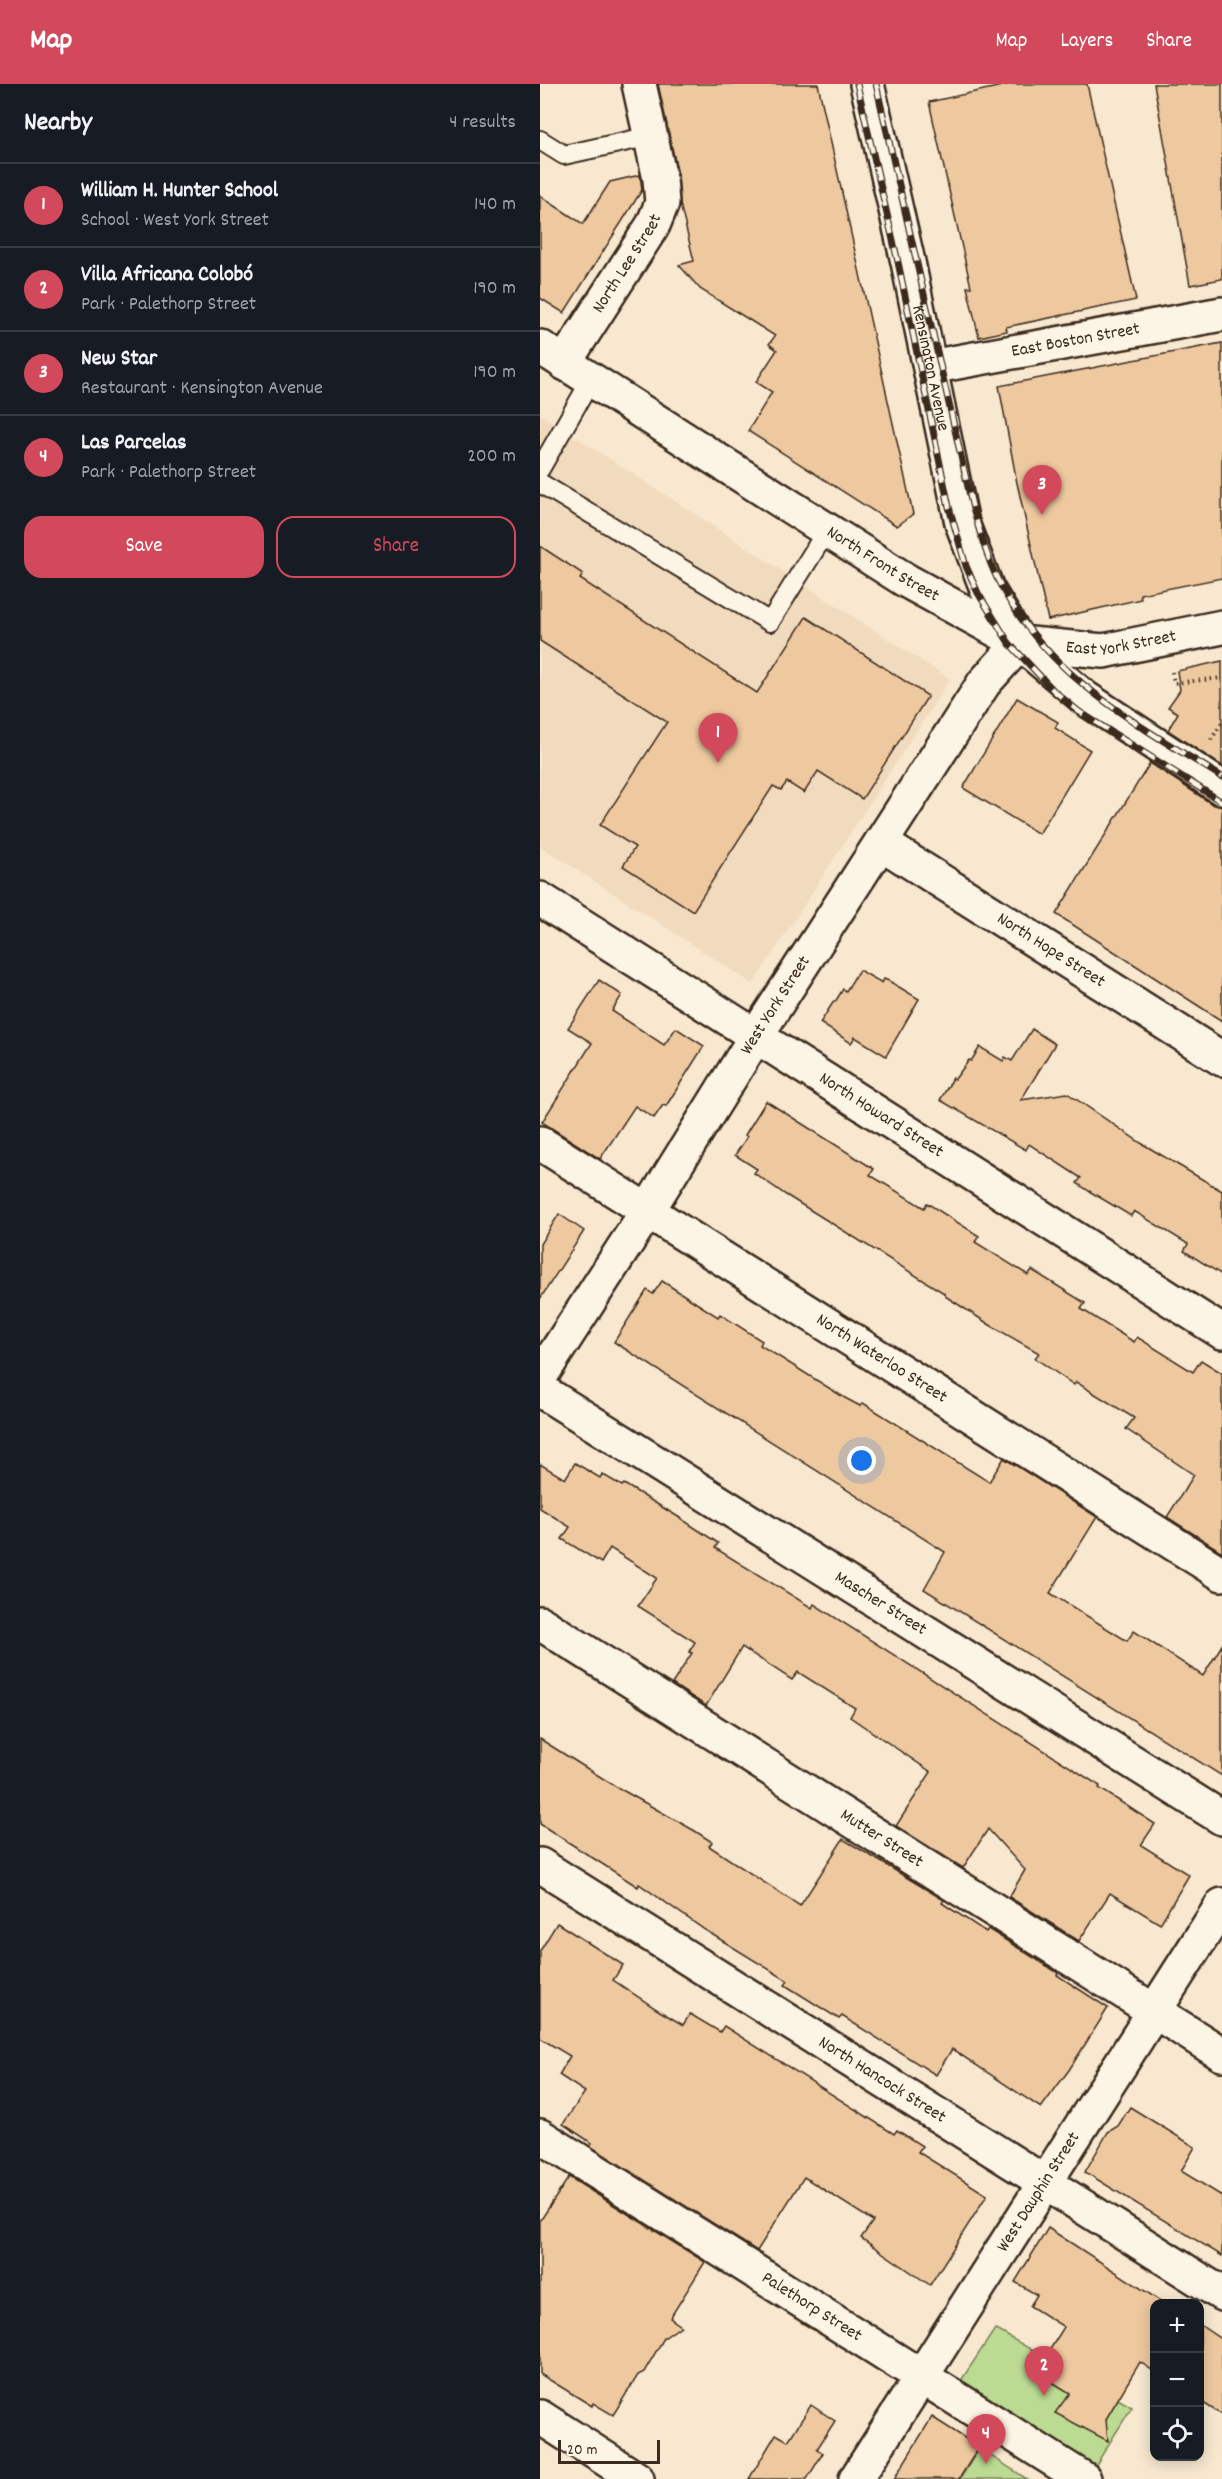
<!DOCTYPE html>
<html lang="en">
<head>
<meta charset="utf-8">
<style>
  body { margin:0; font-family:Dekko,sans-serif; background:#20242c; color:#f1f3f6 }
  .controls { position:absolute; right:18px; bottom:18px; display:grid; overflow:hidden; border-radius:12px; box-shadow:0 3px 15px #0003 }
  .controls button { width:54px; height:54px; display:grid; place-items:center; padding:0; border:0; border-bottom:2px solid #363941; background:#171b24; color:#f1f3f6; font:30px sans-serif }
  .scale { position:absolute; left:18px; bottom:15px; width:102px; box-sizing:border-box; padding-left:6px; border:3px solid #3b2a1e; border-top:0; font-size:16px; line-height:21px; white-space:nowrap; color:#3b2a1e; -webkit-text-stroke:4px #fcf5e5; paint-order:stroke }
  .you { position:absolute; left:322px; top:1377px; width:21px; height:21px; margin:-15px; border:4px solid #fff; border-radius:50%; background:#1a73e8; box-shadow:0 0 0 9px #1a73e833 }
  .badge { display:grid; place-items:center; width:39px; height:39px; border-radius:50%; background:#d1495b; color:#fff; font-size:20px; font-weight:700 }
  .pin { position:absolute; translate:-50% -50px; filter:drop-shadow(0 2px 3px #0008) }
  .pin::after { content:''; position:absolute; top:32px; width:21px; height:18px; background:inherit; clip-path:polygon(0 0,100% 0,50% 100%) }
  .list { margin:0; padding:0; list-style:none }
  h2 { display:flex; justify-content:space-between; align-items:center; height:78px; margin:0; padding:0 24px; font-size:26px }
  h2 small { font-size:20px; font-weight:400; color:#9ea1a6 }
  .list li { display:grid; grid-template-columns:39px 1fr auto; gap:18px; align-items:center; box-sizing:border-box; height:84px; padding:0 24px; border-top:2px solid #363941 }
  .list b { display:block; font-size:22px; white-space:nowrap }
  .list p { margin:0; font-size:20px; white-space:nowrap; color:#9ea1a6 }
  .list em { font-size:20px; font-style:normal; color:#9ea1a6 }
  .actions { display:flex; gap:12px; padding:18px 24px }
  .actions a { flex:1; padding:14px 0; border:2px solid #d1495b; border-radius:18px; text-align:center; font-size:21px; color:#d1495b }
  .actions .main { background:#d1495b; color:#fff }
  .icon { flex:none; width:33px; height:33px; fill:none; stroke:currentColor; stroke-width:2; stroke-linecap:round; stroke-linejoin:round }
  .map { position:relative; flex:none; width:682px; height:2395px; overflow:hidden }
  header { display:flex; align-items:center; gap:36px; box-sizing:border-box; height:84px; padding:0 30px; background:#d1495b; color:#fff }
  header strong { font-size:28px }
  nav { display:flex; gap:33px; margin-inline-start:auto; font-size:21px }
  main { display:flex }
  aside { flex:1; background:#171b24 }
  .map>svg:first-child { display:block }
  .built { fill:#f1dbbe }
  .green { fill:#bbda92; stroke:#7b8258; stroke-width:1.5 }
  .building { fill:#eec99f; stroke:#3b2a1e; stroke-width:1.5 }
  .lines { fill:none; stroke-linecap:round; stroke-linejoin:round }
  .service-casing { stroke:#3b2a1e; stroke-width:22 }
  .minor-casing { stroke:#3b2a1e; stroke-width:38 }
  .tertiary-casing { stroke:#3b2a1e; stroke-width:38 }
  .path { stroke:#3b2a1e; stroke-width:4; stroke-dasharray:1.5 4.5; stroke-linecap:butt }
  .service { stroke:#fcf5e5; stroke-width:18 }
  .minor { stroke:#fcf5e5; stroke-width:33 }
  .tertiary { stroke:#fcf5e5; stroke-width:33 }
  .rail-casing { stroke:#3b2a1e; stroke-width:7 }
  .rail { stroke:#fcf5e5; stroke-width:4.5; stroke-dasharray:14; stroke-linecap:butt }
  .labels { text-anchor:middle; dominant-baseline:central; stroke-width:6; stroke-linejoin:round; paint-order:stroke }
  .street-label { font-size:18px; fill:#3b2a1e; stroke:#fcf5e5 }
</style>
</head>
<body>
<header>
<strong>Map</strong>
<nav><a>Map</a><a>Layers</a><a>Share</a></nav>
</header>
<main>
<aside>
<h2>Nearby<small>4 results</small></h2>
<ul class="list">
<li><span class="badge">1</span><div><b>William H. Hunter School</b><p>School · West York Street</p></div><em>140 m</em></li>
<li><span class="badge">2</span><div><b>Villa Africana Colobó</b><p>Park · Palethorp Street</p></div><em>190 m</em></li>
<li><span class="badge">3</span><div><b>New Star</b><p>Restaurant · Kensington Avenue</p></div><em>190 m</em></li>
<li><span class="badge">4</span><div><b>Las Parcelas</b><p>Park · Palethorp Street</p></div><em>200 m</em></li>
</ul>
<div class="actions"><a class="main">Save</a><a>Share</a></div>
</aside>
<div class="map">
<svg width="682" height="2395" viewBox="0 0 682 2395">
  <rect width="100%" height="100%" fill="#f8e8d0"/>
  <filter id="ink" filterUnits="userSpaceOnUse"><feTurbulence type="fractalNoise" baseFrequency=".0167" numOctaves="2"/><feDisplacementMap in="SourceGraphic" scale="12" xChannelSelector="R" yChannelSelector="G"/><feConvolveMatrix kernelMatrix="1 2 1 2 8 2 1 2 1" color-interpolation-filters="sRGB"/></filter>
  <g filter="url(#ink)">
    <polygon class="built" points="0,330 410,595 213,900 0,762"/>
    <g class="green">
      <polygon points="455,2245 592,2323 554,2384 418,2301"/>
      <polygon points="439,2365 440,2365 487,2395 420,2395"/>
    </g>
    <g class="building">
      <polygon points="118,0 278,0 373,430 357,442 208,347 232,308 216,298 237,266 229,260 235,252 160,205 139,181 154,177 140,120 138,91"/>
      <polygon points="471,0 547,0 596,216 466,243 467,247 439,253 427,203 431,203 389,18"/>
      <polygon points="614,0 682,0 682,195 650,201"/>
      <polygon points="100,91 102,106 24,229 0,214 0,112 43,140 70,98"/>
      <polygon points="682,259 682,494 600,510 601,515 508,536 477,399 459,302"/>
      <polygon points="0,462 43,490 40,495 217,609 266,533 388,612 322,715 278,687 264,709 247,698 241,706 233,702 153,827 83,782 95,763 60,741 127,638 0,557"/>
      <polygon points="682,577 682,682 628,646 638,629 628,623 640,606 637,587"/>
      <polygon points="477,614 518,638 515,644 550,666 499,750 423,704"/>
      <polygon points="610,679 672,720 682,723 682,937 516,830"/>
      <polygon points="319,886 342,899 344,895 349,897 379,915 346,972 315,953 311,959 280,939 294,917 295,918 303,905 306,907"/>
      <polygon points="59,896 82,911 72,927 124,961 136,944 164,962 126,1022 123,1021 114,1034 95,1022 60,1075 2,1038 52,959 28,944"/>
      <polygon points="492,945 515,960 481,1016 527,1009 601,1059 682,1107 682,1191 644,1167 648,1160 594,1127 591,1132 549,1107 537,1099 541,1094 489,1060 486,1066 400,1016 413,994 415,995 429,976 431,977 440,963 463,977 465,973 472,977"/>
      <polygon points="226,1017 334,1085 330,1091 384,1124 387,1119 439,1152 435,1158 488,1191 492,1186 545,1219 541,1225 594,1258 597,1253 653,1288 661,1276 682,1289 682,1468 627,1433 654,1391 586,1345 594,1334 536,1298 534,1301 495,1274 499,1269 450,1241 405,1212 404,1209 246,1111 214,1089 217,1085 195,1071 207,1053 205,1051"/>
      <polygon points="19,1130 44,1147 0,1215 0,1160"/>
      <polygon points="122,1197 178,1233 180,1230 222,1257 220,1261 305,1314 320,1322 323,1319 449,1398 464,1374 557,1433 510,1509 587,1557 594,1547 663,1592 682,1561 682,1692 384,1505 405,1468 74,1258 107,1206 113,1210"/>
      <polygon points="35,1379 60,1394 62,1390 82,1402 84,1400 140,1434 178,1459 175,1464 272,1524 274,1520 560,1702 559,1704 615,1740 601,1761 649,1791 620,1840 570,1809 539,1857 469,1813 485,1786 448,1745 423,1784 356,1742 391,1688 310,1633 315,1624 258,1588 252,1596 202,1563 166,1622 132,1600 152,1569 149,1568 155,1558 98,1522 117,1494 70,1464 61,1479 22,1455 30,1443 0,1424 0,1380 25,1395"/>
      <polygon points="0,1655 75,1702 155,1747 172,1758 169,1762 260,1822 303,1755 404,1816 402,1819 446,1848 448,1845 518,1889 517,1891 568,1924 529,1986 501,2024 412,1965 396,1991 302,1932 299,1935 245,1901 248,1897 165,1846 99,1800 98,1803 0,1740"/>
      <polygon points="17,1839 83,1881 73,1896 118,1926 143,1941 150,1930 180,1948 184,1942 354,2050 357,2046 382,2062 378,2068 447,2111 390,2201 321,2154 333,2137 264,2093 217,2167 50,2062 52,2059 23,2040 45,2008 19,1991 30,1972 0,1954 0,1867"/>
      <polygon points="590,2023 655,2063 641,2087 682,2112 682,2172 545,2088 568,2048 578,2042"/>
      <polygon points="29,2093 165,2178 130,2234 141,2242 124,2254 104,2288 98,2291 73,2331 53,2319 52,2322 0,2290 0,2137"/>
      <polygon points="508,2144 625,2220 615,2220 615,2288 600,2278 566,2335 568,2357 515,2329 530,2309 496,2288 524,2243 490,2222 497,2211 475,2198"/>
      <polygon points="660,2241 682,2256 682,2331 660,2317"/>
      <polygon points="271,2321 295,2337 277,2365 283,2369 267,2395 209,2395 236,2350 248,2357"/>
      <polygon points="392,2333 439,2363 419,2395 354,2395"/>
    </g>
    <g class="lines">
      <g class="service-casing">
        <g id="service">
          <polyline points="0,56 24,71 111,52"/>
          <polyline points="0,385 51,296"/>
          <polyline points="0,399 230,538 287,446"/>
        </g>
      </g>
      <g class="minor-casing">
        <g id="minor">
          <path id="s1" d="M24,279L113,141L122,119L120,95L99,0"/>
          <path id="s2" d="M390,283L682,230"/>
          <path id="s3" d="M480,559L563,567L682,543"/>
          <path id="s4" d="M341,759L682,975"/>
          <path id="s5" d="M0,815L682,1248"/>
          <path id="s6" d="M0,1059L682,1490"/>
          <path id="s7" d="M0,1306L682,1734"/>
          <path id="s8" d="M0,1539L682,1970"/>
          <path id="s9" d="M0,1781L682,2210"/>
          <path id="s10" d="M0,2052L544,2395"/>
        </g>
      </g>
      <g class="tertiary-casing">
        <g id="tertiary">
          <path id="s11" d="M327,0L368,178L422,439L447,505L479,558"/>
          <path id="s12" d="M0,263L367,497L480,559L545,614L682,704"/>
          <path id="s13" d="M0,1293L108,1126L216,952L444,599L480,559"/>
          <polyline points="0,2333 97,2395"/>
          <path id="s14" d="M316,2395L682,1821"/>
        </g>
      </g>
      <g class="path">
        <polyline points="632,588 634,599 682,594"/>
        <polyline points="671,656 682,639"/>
      </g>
      <use href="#service" class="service"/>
      <use href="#minor" class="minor"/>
      <use href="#tertiary" class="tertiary"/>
      <g class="rail-casing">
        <g id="rail">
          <polyline points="317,0 358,178 409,423 426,482 438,509 469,559 514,607 538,627 682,718"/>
          <path d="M336,0L433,425C441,451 448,478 461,502C510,594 597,640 682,693"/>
        </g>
      </g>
      <use href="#rail" class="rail"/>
    </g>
  </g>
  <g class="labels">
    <g class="street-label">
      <text stroke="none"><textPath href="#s1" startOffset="118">North Lee Street</textPath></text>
      <text stroke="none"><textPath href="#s2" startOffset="148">East Boston Street</textPath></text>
      <text stroke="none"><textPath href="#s11" startOffset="291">Kensington Avenue</textPath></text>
      <text stroke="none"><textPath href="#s12" startOffset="406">North Front Street</textPath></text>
      <text stroke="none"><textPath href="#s3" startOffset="102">East York Street</textPath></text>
      <text stroke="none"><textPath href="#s4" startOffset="201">North Hope Street</textPath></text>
      <text stroke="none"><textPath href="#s13" startOffset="440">West York Street</textPath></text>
      <text stroke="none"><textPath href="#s5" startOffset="404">North Howard Street</textPath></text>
      <text stroke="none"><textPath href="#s6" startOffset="404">North Waterloo Street</textPath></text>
      <text stroke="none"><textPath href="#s7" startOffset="402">Mascher Street</textPath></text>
      <text stroke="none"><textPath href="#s8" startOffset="404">Mutter Street</textPath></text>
      <text stroke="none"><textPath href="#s9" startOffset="404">North Hancock Street</textPath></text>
      <text stroke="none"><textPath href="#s14" startOffset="340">West Dauphin Street</textPath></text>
      <text stroke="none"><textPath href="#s10" startOffset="321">Palethorp Street</textPath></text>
    </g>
  </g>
</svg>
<div class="controls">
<button>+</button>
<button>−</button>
<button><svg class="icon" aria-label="locate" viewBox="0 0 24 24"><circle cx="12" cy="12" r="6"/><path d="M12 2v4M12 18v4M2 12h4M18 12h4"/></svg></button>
</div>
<div class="scale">20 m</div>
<div class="you"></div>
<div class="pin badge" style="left:178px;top:679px">1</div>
<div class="pin badge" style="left:504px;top:2312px">2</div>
<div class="pin badge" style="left:502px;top:431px">3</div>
<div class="pin badge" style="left:446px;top:2380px">4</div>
</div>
</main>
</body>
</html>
